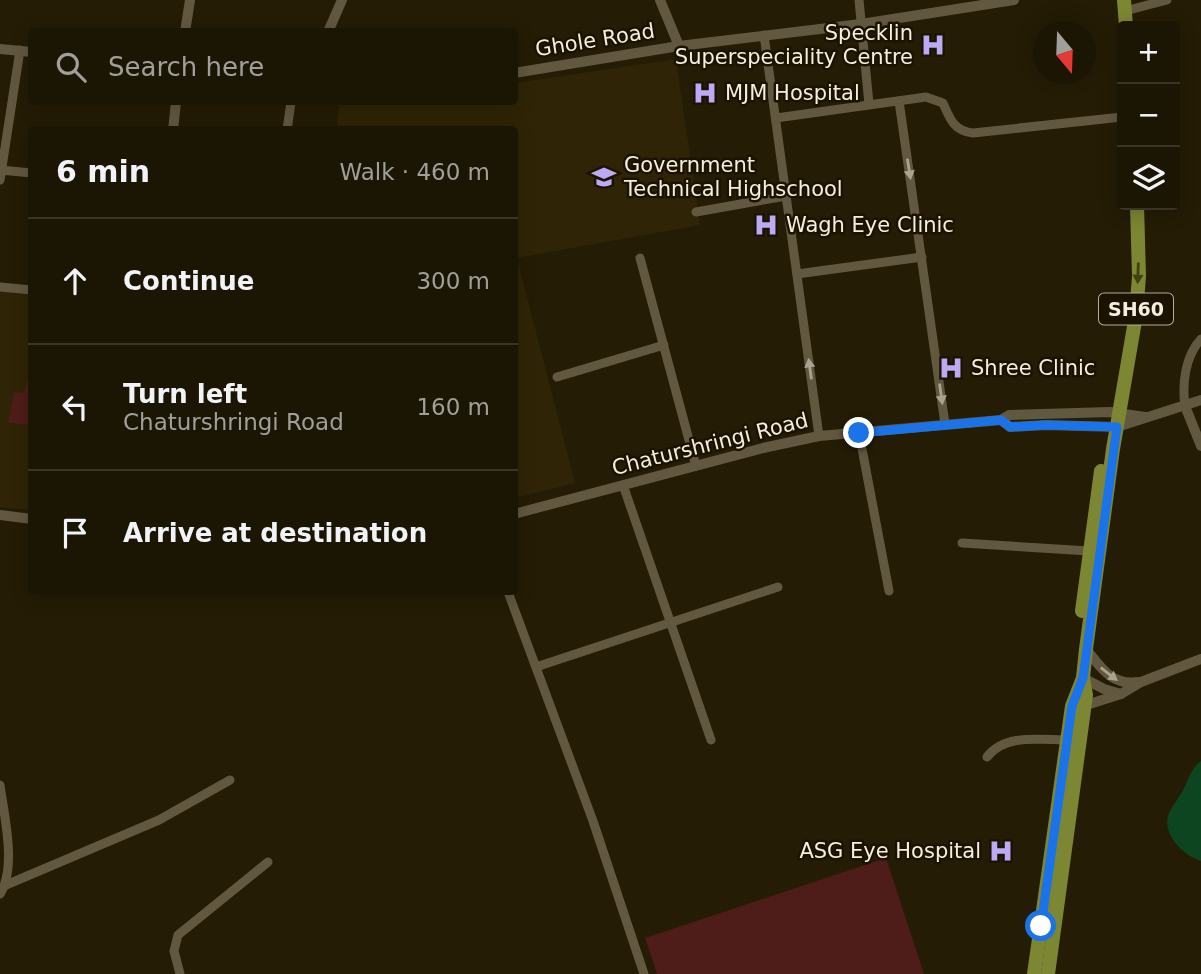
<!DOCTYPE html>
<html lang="en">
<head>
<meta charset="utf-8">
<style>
  body { margin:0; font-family:"DejaVu Sans",sans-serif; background:#282213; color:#f1f3f6 }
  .controls { position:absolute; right:21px; top:21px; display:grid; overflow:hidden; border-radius:7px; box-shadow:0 4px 18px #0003 }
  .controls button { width:63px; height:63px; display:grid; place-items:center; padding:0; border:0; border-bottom:2px solid #393426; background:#1b1504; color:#f1f3f6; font:35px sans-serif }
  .compass { position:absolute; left:1033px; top:21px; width:63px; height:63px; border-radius:50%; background:#1b1504; box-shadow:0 4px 18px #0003; rotate:161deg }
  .stop { position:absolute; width:21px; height:21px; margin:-16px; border:5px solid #1a73e8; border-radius:50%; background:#fff }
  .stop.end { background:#1a73e8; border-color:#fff; box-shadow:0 2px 7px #0008 }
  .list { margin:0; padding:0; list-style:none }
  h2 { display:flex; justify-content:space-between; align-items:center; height:91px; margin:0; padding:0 28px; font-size:30px }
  h2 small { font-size:23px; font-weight:400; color:#a09f9a }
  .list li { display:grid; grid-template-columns:46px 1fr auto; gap:21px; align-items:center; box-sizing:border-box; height:126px; padding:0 28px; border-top:2px solid #393426 }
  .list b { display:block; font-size:26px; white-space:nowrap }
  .list p { margin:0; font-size:23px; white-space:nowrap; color:#a09f9a }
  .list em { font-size:23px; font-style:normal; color:#a09f9a }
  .icon { flex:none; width:38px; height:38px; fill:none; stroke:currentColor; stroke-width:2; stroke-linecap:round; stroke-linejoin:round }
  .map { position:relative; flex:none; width:1201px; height:974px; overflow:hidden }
  .search { position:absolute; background:#1b1504; box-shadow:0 4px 18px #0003; left:28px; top:28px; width:490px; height:77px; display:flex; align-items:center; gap:18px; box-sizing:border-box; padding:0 24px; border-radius:7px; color:#a09f9a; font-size:26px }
  .panel { position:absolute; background:#1b1504; box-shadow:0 4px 18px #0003; left:28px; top:126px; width:490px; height:469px; border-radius:7px }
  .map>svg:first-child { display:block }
  .built { fill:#2f2405 }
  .green { fill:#4e1d19 }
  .water { fill:#0c4520 }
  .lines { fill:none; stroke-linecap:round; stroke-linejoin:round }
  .minor { stroke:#625840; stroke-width:9 }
  .tertiary { stroke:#625840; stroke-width:10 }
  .primary { stroke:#7d8633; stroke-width:14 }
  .oneway { fill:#aba390 }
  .oneway2 { fill:#424114 }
  .route { stroke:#1a73e8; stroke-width:9 }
  .labels { text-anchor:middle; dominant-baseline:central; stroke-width:5; stroke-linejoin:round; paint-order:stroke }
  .shield { fill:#1b1300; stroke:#b3ac9d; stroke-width:2 }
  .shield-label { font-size:19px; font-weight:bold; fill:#f4eee0 }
  .poi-label { font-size:21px; fill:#f4eee0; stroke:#1b1300; text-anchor:start }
  .street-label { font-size:21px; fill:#f4eee0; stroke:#1b1300 }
</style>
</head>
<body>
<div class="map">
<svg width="1201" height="974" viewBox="0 0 1201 974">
  <rect width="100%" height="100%" fill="#241c05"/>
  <g class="built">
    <polygon points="676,59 700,225 517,258 575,483 515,498 514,130 337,130 339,102 514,102 515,83"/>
    <polygon points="0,291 31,294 31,510 0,507"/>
  </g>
  <g class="green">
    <polygon points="31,364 31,425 8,423 14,392 24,393"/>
    <polygon points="886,858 924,974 657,974 645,938"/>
  </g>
  <path class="water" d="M1201,761V861C1184,856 1163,836 1168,816C1171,807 1180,797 1184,788C1190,776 1191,769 1201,761Z"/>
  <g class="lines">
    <g class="minor">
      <polyline points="859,0 869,104"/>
      <polyline points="1125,11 1167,0"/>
      <polyline points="764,35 819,436"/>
      <polyline points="899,101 945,424"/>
      <path d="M776,118L926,97L943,103C950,119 954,131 973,133L1122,117"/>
      <polyline points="287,130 291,102"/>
      <polyline points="0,170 32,173"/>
      <polyline points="0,180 20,50"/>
      <polyline points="696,212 786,196"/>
      <polyline points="640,258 696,466"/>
      <polyline points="797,274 922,257"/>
      <polyline points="0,287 32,290"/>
      <polyline points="557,377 664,345"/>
      <path d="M1185,406C1182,384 1185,356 1201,339"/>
      <polyline points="859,433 889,591"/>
      <polyline points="623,485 711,740"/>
      <polyline points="962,543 1089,551"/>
      <polyline points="508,592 593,821 644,974"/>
      <polyline points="536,667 778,587"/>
      <path d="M987,757C1005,733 1041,740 1069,740"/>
      <path d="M0,785C4,815 17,867 0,894"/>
      <polyline points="6,885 159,820 230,780"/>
      <polyline points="180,974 174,951 178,935 268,862"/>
    </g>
    <g class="tertiary">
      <polyline points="660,0 679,46"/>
      <polyline points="185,32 190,0"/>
      <polyline points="328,32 342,0"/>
      <polyline points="0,49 32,52"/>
      <polyline points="514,73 679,46 861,24 1014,0"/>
      <polyline points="173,130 176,102"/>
      <polyline points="1185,406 1201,446"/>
      <polyline points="1001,420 1010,427 1046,425 1117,427 1201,400"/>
      <polyline points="514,514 763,448 819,436 1001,420 1009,415 1110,412 1145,417"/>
      <polyline points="0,515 32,519"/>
      <path d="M1086,649C1101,668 1112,686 1138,682"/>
      <polyline points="1083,678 1104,689 1121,694 1141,682 1201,659"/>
      <polyline points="1080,707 1121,694"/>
    </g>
    <g class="primary">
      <polyline points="1124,0 1126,26"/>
      <polyline points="1082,611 1101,471"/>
      <polyline points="1034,974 1072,706 1083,678"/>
      <polyline points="1048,974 1086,695 1083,678 1086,649 1113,449 1136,315 1139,276 1137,205"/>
    </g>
  </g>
  <defs><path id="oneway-solid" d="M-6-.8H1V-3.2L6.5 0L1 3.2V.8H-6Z" transform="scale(1.75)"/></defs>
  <g class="oneway">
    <use href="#oneway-solid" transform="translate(909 169) rotate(81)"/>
    <use href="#oneway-solid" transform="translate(810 369) rotate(-98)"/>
    <use href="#oneway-solid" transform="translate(941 394) rotate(82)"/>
    <use href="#oneway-solid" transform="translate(1109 674) rotate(38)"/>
  </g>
  <use class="oneway2" href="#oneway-solid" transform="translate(1138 273) rotate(92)"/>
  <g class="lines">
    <polyline class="route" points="859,433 1001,420 1010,427 1046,425 1117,427 1083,678 1072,706 1041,926"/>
  </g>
  <defs>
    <g id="hospital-bare" transform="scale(1.89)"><path d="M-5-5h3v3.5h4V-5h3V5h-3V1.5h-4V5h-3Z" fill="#bcaaf5" stroke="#1b1300" stroke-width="2.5" paint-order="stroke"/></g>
    <g id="school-bare" transform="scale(1.89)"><path d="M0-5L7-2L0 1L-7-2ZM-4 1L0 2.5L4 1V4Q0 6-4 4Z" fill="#bcaaf5" stroke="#1b1300" stroke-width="2.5" paint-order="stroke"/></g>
  </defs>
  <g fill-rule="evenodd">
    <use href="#hospital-bare" x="933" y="45"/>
    <use href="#hospital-bare" x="705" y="93"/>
    <use href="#school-bare" x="604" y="177"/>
    <use href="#hospital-bare" x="766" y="225"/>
    <use href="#hospital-bare" x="951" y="368"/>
    <use href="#hospital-bare" x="1001" y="851"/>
  </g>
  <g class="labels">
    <rect class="shield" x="1099" y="293.5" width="74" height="31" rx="5"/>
    <g class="shield-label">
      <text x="1136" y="309">SH60</text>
    </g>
    <g class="poi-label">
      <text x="913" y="33" text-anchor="end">Specklin<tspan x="913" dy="24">Superspeciality Centre</tspan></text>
      <text x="725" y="93">MJM Hospital</text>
      <text x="624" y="165">Government<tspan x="624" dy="24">Technical Highschool</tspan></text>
      <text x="786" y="225">Wagh Eye Clinic</text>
      <text x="971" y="368">Shree Clinic</text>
      <text x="981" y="851" text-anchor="end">ASG Eye Hospital</text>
    </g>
    <g class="street-label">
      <text transform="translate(595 40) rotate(-9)">Ghole Road</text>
      <text transform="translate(710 444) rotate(-14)">Chaturshringi Road</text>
    </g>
  </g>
</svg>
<div class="controls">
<button>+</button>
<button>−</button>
<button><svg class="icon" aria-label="layers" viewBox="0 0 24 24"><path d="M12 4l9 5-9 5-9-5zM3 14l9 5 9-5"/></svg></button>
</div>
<svg class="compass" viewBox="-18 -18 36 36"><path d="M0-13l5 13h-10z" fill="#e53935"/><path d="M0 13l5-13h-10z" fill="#a09f9a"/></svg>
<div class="stop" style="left:1041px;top:926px"></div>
<div class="stop end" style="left:859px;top:433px"></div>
<div class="search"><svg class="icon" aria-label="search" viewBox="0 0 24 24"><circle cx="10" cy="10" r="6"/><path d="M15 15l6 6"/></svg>Search here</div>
<section class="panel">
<h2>6 min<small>Walk · 460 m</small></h2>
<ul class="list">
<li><svg class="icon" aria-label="ahead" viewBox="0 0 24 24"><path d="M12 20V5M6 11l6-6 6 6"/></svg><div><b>Continue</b></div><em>300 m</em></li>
<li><svg class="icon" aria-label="left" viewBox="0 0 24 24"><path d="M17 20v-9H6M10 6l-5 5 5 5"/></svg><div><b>Turn left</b><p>Chaturshringi Road</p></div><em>160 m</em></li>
<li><svg class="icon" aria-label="arrive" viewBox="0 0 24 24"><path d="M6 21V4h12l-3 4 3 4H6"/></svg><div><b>Arrive at destination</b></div></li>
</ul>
</section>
</div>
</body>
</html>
